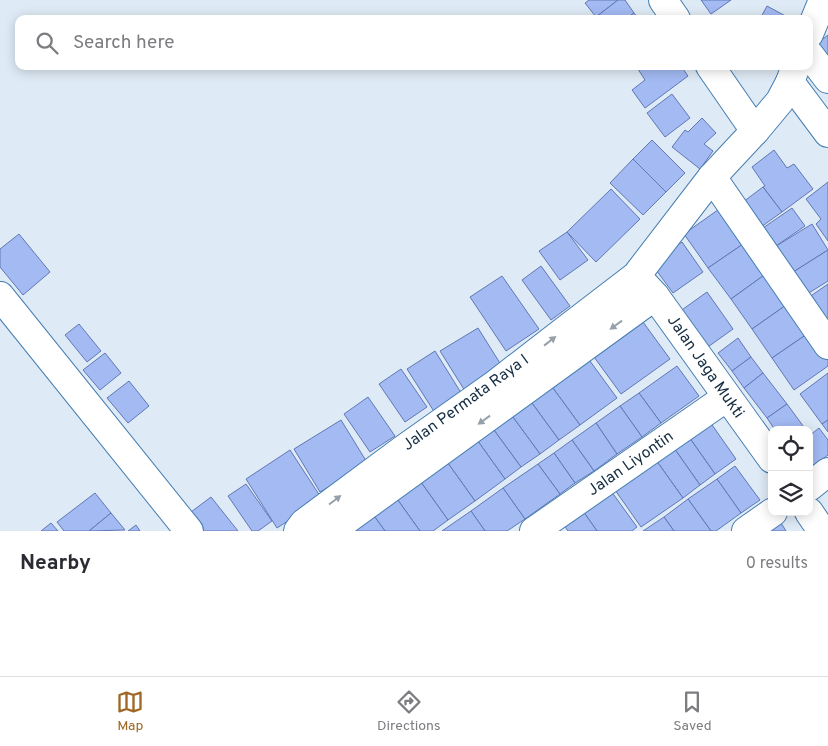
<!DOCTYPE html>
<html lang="en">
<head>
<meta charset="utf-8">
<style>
  body { margin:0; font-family:Overpass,sans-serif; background:#f2f2f3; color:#2b2b33 }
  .controls { position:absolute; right:15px; bottom:15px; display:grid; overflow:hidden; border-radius:10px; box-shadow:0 2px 12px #0003 }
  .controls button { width:45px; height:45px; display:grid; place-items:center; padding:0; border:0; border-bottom:1px solid #e1e1e2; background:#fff; color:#2b2b33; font:25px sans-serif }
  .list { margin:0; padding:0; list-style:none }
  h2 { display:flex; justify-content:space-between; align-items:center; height:65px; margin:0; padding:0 20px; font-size:21px }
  h2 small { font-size:16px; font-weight:400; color:#7c7c81 }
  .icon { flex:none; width:28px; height:28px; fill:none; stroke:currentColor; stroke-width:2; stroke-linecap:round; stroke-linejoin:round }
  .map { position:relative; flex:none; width:828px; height:531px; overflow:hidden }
  .search { position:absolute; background:#fff; box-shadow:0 2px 12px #0003; left:15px; right:15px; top:15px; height:55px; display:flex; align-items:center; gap:12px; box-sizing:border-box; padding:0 18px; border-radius:10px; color:#7c7c81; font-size:19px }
  .sheet { height:145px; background:#fff }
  nav { display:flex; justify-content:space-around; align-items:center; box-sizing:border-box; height:70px; border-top:1px solid #e1e1e2; background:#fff; font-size:14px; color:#7c7c81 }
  nav a { display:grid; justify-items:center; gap:2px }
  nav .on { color:#9e6723 }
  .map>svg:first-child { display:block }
  .building { fill:#a3baf3; stroke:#6078b5 }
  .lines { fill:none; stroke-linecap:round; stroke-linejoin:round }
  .minor-casing { stroke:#457eb1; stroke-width:30 }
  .tertiary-casing { stroke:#457eb1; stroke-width:30 }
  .minor { stroke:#fff; stroke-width:28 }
  .tertiary { stroke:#fff; stroke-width:28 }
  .oneway { fill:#96a0aa }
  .labels { text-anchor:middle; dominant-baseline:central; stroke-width:5; stroke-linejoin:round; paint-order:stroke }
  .street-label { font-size:16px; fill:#152d43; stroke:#fff }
</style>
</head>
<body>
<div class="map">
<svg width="828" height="531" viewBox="0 0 828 531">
  <rect width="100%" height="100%" fill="#deeaf5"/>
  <g class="building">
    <polygon points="589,0 618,0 596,17 585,3"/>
    <polygon points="618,0 625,0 634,13 626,19 597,19 596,17"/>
    <polygon points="701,0 731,0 711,14"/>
    <polygon points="767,6 791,19 760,19"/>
    <polygon points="634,13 639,19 626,19"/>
    <polygon points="828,35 828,71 810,49"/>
    <polygon points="636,66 681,66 688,76 645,108 632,90 645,80"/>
    <polygon points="672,94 690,118 665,137 647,113"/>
    <polygon points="702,118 716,133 704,144 713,151 700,169 672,147 685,130 688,132"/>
    <polygon points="652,140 685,173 666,192 633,159"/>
    <polygon points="774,150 787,168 794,164 813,189 782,212 763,187 765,186 752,167"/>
    <polygon points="633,159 666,192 643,215 610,183"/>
    <polygon points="828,182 828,241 816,224 821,219 806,199"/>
    <polygon points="763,187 782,212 761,227 743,202"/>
    <polygon points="611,189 640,219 596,262 567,232"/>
    <polygon points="722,207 746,242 708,268 684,234"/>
    <polygon points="792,208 805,226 773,248 760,230"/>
    <polygon points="812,224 828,250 790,274 773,248"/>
    <polygon points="567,232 588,260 560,280 539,251"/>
    <polygon points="19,234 50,272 23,295 0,267 0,249"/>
    <polygon points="682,242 703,272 673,293 651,263"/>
    <polygon points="746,242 767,273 731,299 708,268"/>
    <polygon points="828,250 828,281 804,296 790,274"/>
    <polygon points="541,266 570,306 551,320 522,280"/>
    <polygon points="767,273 789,303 752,329 731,299"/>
    <polygon points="502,276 539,329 506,351 470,297"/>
    <polygon points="828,284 828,334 802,302"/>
    <polygon points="707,292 733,329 705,349 679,312"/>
    <polygon points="789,303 810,332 772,358 752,329"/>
    <polygon points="643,322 670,359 621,394 594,357"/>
    <polygon points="79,324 101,351 87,362 65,335"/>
    <polygon points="478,328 503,368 465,391 440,351"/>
    <polygon points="810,332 828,358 828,366 794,390 772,358"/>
    <polygon points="738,338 751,357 732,371 718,353"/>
    <polygon points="435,351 463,396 435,413 407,369"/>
    <polygon points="105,353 121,373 100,390 83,370"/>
    <polygon points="587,357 617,398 580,425 550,384"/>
    <polygon points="751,357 763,373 744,388 732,371"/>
    <polygon points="677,366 699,396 661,423 639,393"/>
    <polygon points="401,369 427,407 405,422 379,384"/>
    <polygon points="763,373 787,404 767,418 744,388"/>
    <polygon points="828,373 828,420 822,424 800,394"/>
    <polygon points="129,381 149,406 128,423 107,398"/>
    <polygon points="550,384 580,425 559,440 529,399"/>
    <polygon points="639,393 661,423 642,437 620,406"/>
    <polygon points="368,397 395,436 370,452 344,414"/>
    <polygon points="529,399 559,440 540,454 510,413"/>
    <polygon points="787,404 806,430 775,430 767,418"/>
    <polygon points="620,406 642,437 617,454 596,423"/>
    <polygon points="510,413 540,454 521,467 491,426"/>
    <polygon points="341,420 368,464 320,492 294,449"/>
    <polygon points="828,420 828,432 822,424"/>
    <polygon points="710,422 736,459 715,474 689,437"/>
    <polygon points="596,423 617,454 594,471 572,440"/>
    <polygon points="491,426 521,467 505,479 475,437"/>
    <polygon points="819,428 828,440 828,455 809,469 809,436"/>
    <polygon points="475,437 505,479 475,501 445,459"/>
    <polygon points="689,437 715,474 700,485 674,448"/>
    <polygon points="572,440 594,471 575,483 554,453"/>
    <polygon points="674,448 700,485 683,498 656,460"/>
    <polygon points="290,450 322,499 277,528 246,479"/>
    <polygon points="554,453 575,483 560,494 538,464"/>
    <polygon points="445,459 475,501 448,520 418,478"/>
    <polygon points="656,460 683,498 641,527 615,490"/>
    <polygon points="538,464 560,494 525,519 503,488"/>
    <polygon points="735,466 760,500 741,513 717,479"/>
    <polygon points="418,478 448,520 433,531 420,531 395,496"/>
    <polygon points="717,479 741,513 716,531 711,531 688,499"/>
    <polygon points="246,484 272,521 258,531 252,531 228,496"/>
    <polygon points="503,488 525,519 507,531 485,531 471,511"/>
    <polygon points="611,491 637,527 632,531 597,531 583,511"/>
    <polygon points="95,493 111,513 89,531 64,531 57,522"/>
    <polygon points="395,496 420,531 385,531 372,513"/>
    <polygon points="211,497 238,531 200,531 187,515"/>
    <polygon points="688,499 711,531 674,531 664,517"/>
    <polygon points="471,511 485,531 442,531"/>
    <polygon points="583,511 597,531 568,531 564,525"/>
    <polygon points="111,513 125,530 89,531"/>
    <polygon points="372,513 385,531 350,531"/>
    <polygon points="664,517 674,531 643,531"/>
    <polygon points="778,518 786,531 759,531"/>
    <polygon points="51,523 58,531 41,531"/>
    <polygon points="136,525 140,531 128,531"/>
  </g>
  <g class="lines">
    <g class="minor-casing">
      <g id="minor">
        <polyline points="663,0 676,19"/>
        <polyline points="809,34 823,0"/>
        <polyline points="809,54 828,79"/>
        <polyline points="710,66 755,131"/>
        <polyline points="790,82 828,133"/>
        <polyline points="712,177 828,345"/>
        <polyline points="643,283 655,296 772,459"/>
        <polyline points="809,487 828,472"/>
        <polyline points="809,512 822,531"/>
        <polyline points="298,531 304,523 401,451 493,386 564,331 636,276 712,177 755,131 780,101 790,82 796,66"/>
        <polyline points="331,531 655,296"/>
        <polyline points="534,531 727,397"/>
        <polyline points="746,531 773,512"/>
      </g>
    </g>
    <g class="tertiary-casing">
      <polyline id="tertiary" points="0,296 189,531"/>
    </g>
    <use href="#minor" class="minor"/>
    <use href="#tertiary" class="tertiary"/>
  </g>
  <defs><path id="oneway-solid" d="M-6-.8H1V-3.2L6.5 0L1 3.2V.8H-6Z" transform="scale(1.25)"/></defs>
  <g class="oneway">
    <use href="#oneway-solid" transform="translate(616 325) rotate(144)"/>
    <use href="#oneway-solid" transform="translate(550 341) rotate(-38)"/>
    <use href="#oneway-solid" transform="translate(484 420) rotate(144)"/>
    <use href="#oneway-solid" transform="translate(335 500) rotate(-37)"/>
  </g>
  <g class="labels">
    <g class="street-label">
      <text transform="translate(705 367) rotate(55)">Jalan Jaga Mukti</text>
      <text transform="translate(466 403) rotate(-36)">Jalan Permata Raya I</text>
      <text transform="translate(631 464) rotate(-35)">Jalan Liyontin</text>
    </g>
  </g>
</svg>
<div class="controls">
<button><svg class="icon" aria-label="locate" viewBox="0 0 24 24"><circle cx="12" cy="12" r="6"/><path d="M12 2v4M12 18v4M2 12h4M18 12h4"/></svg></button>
<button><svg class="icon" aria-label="layers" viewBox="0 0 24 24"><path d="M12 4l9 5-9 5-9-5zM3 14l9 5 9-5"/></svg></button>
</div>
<div class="search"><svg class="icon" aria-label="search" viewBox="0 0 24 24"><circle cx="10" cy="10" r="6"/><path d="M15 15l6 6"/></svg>Search here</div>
</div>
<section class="sheet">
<h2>Nearby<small>0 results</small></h2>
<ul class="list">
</ul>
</section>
<nav>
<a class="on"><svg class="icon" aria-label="map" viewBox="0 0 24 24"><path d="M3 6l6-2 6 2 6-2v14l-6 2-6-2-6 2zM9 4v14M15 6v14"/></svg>Map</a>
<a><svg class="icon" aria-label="directions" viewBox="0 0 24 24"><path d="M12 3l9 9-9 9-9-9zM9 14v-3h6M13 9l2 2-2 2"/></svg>Directions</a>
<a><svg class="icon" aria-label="saved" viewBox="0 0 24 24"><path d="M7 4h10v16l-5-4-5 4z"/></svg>Saved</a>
</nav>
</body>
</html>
